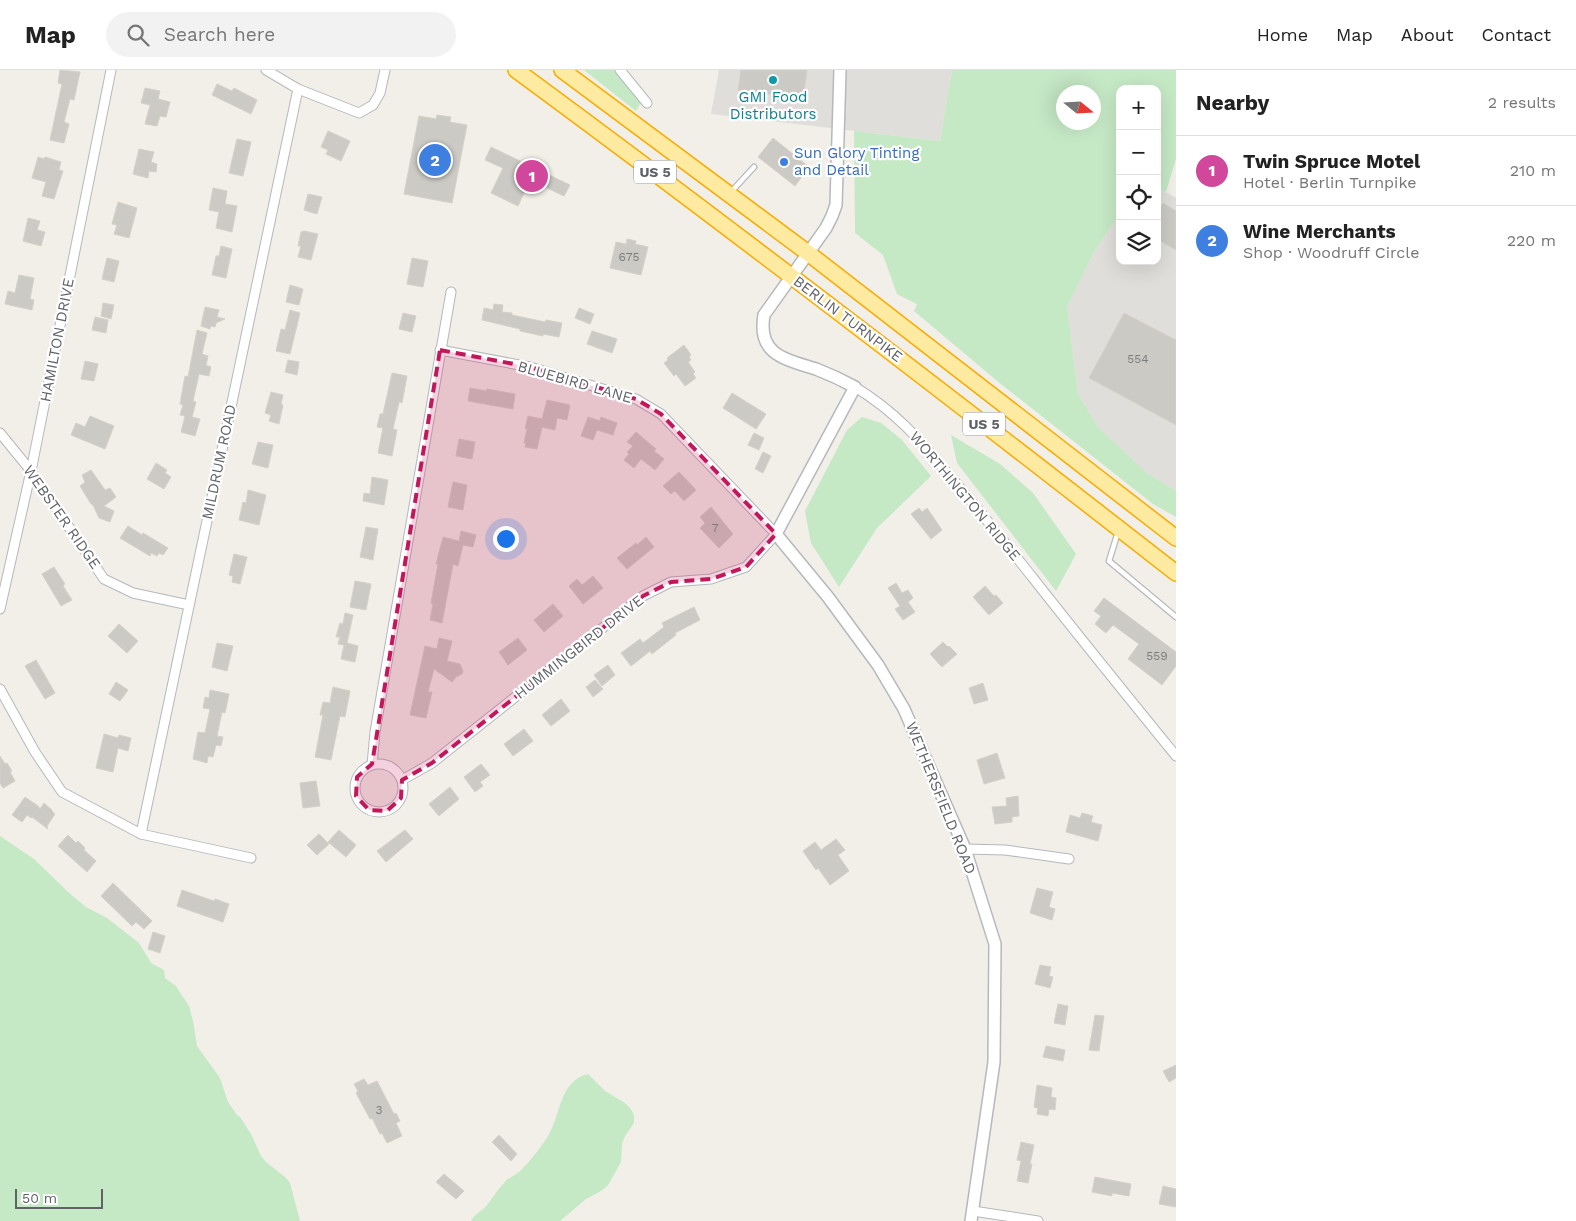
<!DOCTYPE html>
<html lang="en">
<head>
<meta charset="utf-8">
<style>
  body { margin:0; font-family:"Work Sans",sans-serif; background:#f2f2f2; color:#222 }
  .controls { position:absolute; right:15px; top:15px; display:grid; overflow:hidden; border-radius:10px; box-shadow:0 5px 20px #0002 }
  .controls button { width:45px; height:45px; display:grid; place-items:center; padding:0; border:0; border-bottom:1px solid #e0e0e0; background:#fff; color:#222; font:25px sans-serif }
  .compass { position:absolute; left:1056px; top:15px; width:45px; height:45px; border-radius:50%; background:#fff; box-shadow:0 5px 20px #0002; rotate:108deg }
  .scale { position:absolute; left:15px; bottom:12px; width:88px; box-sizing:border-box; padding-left:5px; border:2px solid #5f6368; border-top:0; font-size:14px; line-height:18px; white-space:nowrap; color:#5f6368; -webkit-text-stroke:4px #fff; paint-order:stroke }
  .you { position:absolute; left:505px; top:468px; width:18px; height:18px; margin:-12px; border:4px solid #fff; border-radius:50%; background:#1a73e8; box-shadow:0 0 0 8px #1a73e833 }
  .badge { display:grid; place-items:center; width:32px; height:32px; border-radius:50%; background:#ea4335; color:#fff; font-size:16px; font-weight:700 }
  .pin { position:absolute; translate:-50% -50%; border:2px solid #fff; box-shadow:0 1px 5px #0006 }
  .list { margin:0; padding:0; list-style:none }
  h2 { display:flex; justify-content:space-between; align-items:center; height:65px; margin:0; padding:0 20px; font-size:21px }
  h2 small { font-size:16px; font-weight:400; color:#767676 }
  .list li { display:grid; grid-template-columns:32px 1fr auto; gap:15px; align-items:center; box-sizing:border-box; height:70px; padding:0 20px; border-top:1px solid #e0e0e0 }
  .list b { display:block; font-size:19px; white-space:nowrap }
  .list p { margin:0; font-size:16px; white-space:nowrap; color:#767676 }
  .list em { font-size:16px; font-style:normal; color:#767676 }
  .icon { flex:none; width:28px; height:28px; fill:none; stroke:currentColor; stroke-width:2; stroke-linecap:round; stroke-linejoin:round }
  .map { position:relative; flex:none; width:1176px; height:1151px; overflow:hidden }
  header { display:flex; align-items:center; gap:30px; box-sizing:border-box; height:70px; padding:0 25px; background:#fff; border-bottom:1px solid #e0e0e0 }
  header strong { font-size:24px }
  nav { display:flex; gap:28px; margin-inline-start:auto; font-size:18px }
  .search { width:350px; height:45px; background:#f2f2f2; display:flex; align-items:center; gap:12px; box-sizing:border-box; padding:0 18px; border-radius:28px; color:#767676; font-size:19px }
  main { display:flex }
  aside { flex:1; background:#fff }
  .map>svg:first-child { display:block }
  .industrial { fill:#e0deda }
  .green { fill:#c5e8c5; fill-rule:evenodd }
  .building { fill:#cccac5; stroke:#d6d1c6 }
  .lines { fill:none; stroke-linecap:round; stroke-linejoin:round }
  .service-casing { stroke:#b5b8bc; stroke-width:7 }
  .minor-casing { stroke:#b5b8bc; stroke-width:11 }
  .tertiary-casing { stroke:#b5b8bc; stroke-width:14 }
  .trunk-casing { stroke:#f9ab00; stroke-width:18 }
  .service { stroke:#fff; stroke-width:4.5 }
  .minor { stroke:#fff; stroke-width:9 }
  .tertiary { stroke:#fff; stroke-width:11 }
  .trunk { stroke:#feeaa1; stroke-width:15 }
  .marked { fill:#c2185b; fill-opacity:0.2; stroke:#c2185b; stroke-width:4; stroke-dasharray:10 6; stroke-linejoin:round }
  .culture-dot { fill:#0f9aa8; stroke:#fff; stroke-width:2 }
  .shop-dot { fill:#3f7fe0; stroke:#fff; stroke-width:2 }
  .labels { text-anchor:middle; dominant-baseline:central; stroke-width:4.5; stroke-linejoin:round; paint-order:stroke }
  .number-label { font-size:12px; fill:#7a7d7f }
  .shield { fill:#fff; stroke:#8f9295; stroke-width:1 }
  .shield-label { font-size:14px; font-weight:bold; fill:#5f6368 }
  .culture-label { font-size:15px; fill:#0d838f; stroke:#fff }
  .shop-label { font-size:15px; fill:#366cbe; stroke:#fff; text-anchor:start }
  .street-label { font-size:15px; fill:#5f6368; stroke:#fff }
</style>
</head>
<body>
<header>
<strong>Map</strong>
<div class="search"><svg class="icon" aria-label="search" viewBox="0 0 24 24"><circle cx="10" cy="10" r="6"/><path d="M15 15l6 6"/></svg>Search here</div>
<nav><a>Home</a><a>Map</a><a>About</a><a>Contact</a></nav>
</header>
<main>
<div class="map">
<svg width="1176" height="1151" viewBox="0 0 1176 1151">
  <rect width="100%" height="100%" fill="#f1efe8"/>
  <g class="industrial">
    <polygon points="719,0 952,0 940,71 711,44"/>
    <polygon points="1157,117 1176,128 1176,421 1147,403 1098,357 1078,324 1067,237 1094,182 1120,143 1120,191 1157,191"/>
  </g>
  <g class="green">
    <polygon points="584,0 614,0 641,32 636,41"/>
    <path d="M952,0H1176V89L1166,122L1157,117V19H1120V143L1094,182L1067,237L1078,324L1098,357L1147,403L1176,421V447L1153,434L996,310L914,241L917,234L897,224L883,185L855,163L854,61L940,71ZM1064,22H1094V52H1064Z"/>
    <polygon points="862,347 881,353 902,370 931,406 877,458 839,517 811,473 805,441 847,360"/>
    <polygon points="951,365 1000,394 1033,423 1076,484 1056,521 957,393"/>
    <polygon points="0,766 34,789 68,822 86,837 107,848 139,873 151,893 164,900 165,908 176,916 189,936 193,951 197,976 220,1008 228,1032 237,1045 240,1047 251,1064 261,1086 266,1092 285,1107 290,1113 300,1151 0,1151"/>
    <path d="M588,1004L605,1021L625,1033L630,1038L634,1045V1053L625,1066L622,1074L621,1092L608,1115L601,1121L586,1129L560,1151H471C475,1143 483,1141 487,1135C493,1128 497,1120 504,1113C508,1108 514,1106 519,1102C528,1094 542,1076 548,1066C561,1045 559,1011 588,1004Z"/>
  </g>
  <g class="building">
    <polygon points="60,0 80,2 74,30 70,29 64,52 69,54 64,73 50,70 62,14 58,13"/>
    <polygon points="741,0 807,0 803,29 738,20"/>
    <polygon points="217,14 232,21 234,18 257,30 251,44 212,25"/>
    <polygon points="145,18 160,21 158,29 170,32 166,47 160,46 157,56 145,54 150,35 141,33"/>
    <polygon points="437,45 451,47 450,52 467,55 452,133 404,124 419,46 436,49"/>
    <polygon points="328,61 350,71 341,91 326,84 328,80 321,77"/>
    <polygon points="773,68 809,97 795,116 758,87"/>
    <polygon points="237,69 251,72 243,106 229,103"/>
    <polygon points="491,77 570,115 564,126 530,110 518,136 491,123 503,98 485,90"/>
    <polygon points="139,79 154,82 151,92 157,94 156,102 149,101 148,108 133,104"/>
    <polygon points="38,87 44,89 45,87 61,92 59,100 63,101 54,129 42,126 46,112 32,108"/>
    <polygon points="213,118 227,121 225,134 237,136 232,162 216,158 219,142 209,140"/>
    <polygon points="308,124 322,127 317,144 304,140"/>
    <polygon points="118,132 137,138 129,168 114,164 117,155 112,154"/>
    <polygon points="1163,133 1176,141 1176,180 1157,169 1157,143"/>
    <polygon points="28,148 40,151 37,160 45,162 41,176 23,171"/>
    <polygon points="304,161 318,164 311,190 298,187 301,176 298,176 301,162"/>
    <polygon points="627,169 636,171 635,174 648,177 641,205 610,198 616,172 626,174"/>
    <polygon points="221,176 232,179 226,208 212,205 216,186 219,186"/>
    <polygon points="107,188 119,191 114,212 102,209"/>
    <polygon points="412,188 428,191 423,217 407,214"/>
    <polygon points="19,205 34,208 30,229 34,230 32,240 5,234 8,221 15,223"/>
    <polygon points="290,215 303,219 299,235 286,232"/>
    <polygon points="103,233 114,235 111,249 101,246"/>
    <polygon points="494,234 503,235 502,242 512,243 512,245 545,252 546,250 562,253 559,267 543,264 543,266 520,261 520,259 482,250 484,238 493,240"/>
    <polygon points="205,237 219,240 217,247 225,249 216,253 215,257 211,256 210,259 201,256"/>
    <polygon points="579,238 594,244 590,254 575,248"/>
    <polygon points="290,240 300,243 290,284 276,281 281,259 285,260"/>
    <polygon points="403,243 416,246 412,262 399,259"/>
    <polygon points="1124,243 1176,270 1176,355 1089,308"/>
    <polygon points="95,247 108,250 106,263 92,260"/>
    <polygon points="197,260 207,263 202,284 208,286 206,295 211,297 209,306 199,304 193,331 196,332 192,347 200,349 195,366 181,362 185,346 180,345 183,335 180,334 185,306 188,307"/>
    <polygon points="592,261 617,269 612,283 587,274"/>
    <polygon points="684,275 691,285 689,287 691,290 688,292 695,302 693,304 696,308 685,316 676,304 674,306 664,293 668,290 667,288"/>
    <polygon points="288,290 299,292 297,305 285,302"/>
    <polygon points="85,291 98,294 94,311 81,309"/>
    <polygon points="392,303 407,306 402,333 399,332 393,359 397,360 392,386 378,383 383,358 377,357 380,344 383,344"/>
    <polygon points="470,318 486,321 487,319 515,324 513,339 468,331"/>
    <polygon points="271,322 283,325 281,334 283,335 279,354 269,351 271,345 265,343"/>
    <polygon points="732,323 766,344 756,359 723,338"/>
    <polygon points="547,330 570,335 567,350 557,348 555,360 542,357 537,379 525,377 526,373 524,373 527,359 525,359 528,346 542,349"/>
    <polygon points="90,346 114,356 105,379 71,365 76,353 85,357"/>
    <polygon points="588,347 600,351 601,347 617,353 613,365 597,360 593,370 581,366"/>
    <polygon points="636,362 656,379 654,381 664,389 655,400 641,389 634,398 624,390 629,384 627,382 633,376 627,372"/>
    <polygon points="754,363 764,368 759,380 748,375"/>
    <polygon points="459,369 475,372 472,389 456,386"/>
    <polygon points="258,372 273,375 268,398 252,394"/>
    <polygon points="763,382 771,386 763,403 755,399"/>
    <polygon points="156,393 167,400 165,403 171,407 164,419 147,409"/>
    <polygon points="91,400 105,420 110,418 116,427 104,436 114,441 110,452 99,448 93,435 91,434 80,416 85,412 82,405"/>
    <polygon points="679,402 696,420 684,431 675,421 671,424 663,416"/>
    <polygon points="372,407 388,410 384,435 363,431 364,423 370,424"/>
    <polygon points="453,412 467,415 463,440 448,437"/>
    <polygon points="248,420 266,425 259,455 239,450 243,432 246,433"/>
    <polygon points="711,437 733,464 719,478 700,458 705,453 700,447"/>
    <polygon points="919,438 922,442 927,438 942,460 931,469 911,444"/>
    <polygon points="128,456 142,465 143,463 168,478 163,485 159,483 157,486 151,483 150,486 120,468"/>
    <polygon points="366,457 378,459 373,490 360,487"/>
    <polygon points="461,461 476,465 473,477 463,475 458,496 453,494 442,553 430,550 433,534 431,533 438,494 436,494 443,467 459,471"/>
    <polygon points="646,467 654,477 627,499 617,488 636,473 637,475"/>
    <polygon points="234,484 247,487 240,514 232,512 233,506 229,505"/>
    <polygon points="54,497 65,514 63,516 72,530 61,536 42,504"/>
    <polygon points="593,506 603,518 583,534 569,516 577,509 582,515"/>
    <polygon points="355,511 371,514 366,540 350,537"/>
    <polygon points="896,513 902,523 908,520 913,528 908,532 915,542 903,550 895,539 900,536 888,518"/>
    <polygon points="985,516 994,526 996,525 1003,533 989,545 973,527"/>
    <polygon points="1104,528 1176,582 1176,596 1162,615 1128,589 1139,574 1113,555 1106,563 1095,554 1101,546 1094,541"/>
    <polygon points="553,534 563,546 544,562 534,550"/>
    <polygon points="694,537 700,550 675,563 676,565 652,584 650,581 631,596 621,583 640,569 643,573 664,557 662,553"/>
    <polygon points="345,543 353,545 347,573 358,576 355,592 341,589 344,575 338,574 340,567 336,567 340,553 343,554"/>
    <polygon points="119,554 138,571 127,583 108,566"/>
    <polygon points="439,568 452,571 447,591 460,594 463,601 462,604 456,607 452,612 434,599 428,622 432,622 426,648 410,645 425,576 437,579"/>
    <polygon points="518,568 527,580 508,595 499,582"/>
    <polygon points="943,572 948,577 949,576 957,584 942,597 930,584"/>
    <polygon points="217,573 233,576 227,601 212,597"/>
    <polygon points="36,590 55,623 45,629 25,596"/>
    <polygon points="608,595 615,605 602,616 594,605"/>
    <polygon points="595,610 603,619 593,627 586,617"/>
    <polygon points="116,612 128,620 120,631 109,624"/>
    <polygon points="983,613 988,630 974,634 969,618"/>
    <polygon points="333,617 350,621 345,647 340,646 331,690 315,687 323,645 320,645 323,632 330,633"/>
    <polygon points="210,620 229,624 225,643 222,642 217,666 223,667 221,676 216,675 213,687 208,686 207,693 193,689 198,662 205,663 210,639 203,638 205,627 209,628"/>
    <polygon points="561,629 570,641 551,656 542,645"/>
    <polygon points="524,659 533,671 513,686 504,674"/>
    <polygon points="104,664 118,668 119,665 131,668 128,681 118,678 113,702 96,698"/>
    <polygon points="997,683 1005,708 984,714 977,690"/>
    <polygon points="0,686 5,694 7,693 12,701 10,702 15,711 3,718 0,713"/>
    <polygon points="481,694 490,705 480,712 483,716 475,722 464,707"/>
    <polygon points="316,711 320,736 303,738 300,713"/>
    <polygon points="450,717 459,729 439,746 429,734"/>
    <polygon points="1018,726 1019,746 1012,747 1012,752 995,754 992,737 1007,736 1006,728"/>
    <polygon points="25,727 38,736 40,739 44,733 52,740 52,741 55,744 47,756 48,759 32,747 31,748 27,745 22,752 12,745"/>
    <polygon points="1082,743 1093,746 1091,752 1102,755 1098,771 1066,762 1070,745 1080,748"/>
    <polygon points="339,760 356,775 346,787 328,772"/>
    <polygon points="405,760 413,769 386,792 377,781"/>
    <polygon points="319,764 329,774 317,785 307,775"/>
    <polygon points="68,765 76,773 78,771 85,778 84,780 96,791 87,802 58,776"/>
    <polygon points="836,769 845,780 838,785 849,801 830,815 818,798 816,800 803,781 815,772 821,780"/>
    <polygon points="113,813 152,851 144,859 136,852 132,856 101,826"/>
    <polygon points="1037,818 1053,822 1049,837 1055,839 1052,850 1030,843"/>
    <polygon points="182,820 214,831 215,829 229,834 223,852 177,836"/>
    <polygon points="153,862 165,866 160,883 148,879"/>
    <polygon points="1040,895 1051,897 1049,906 1053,907 1050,918 1035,914"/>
    <polygon points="1058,934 1068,936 1065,955 1054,953"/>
    <polygon points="1095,945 1104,946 1099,981 1089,980"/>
    <polygon points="1046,976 1065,980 1063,991 1043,987"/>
    <polygon points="1176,995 1176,1008 1169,1012 1163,1001"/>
    <polygon points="364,1009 368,1015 377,1011 394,1044 396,1043 400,1051 396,1053 402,1066 387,1073 382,1063 380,1064 372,1048 370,1049 356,1023 358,1021 354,1014"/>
    <polygon points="1037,1015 1052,1018 1051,1027 1056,1028 1055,1040 1049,1039 1048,1046 1037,1044 1038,1038 1034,1037"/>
    <polygon points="499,1065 517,1084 511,1091 492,1072"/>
    <polygon points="1021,1072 1034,1075 1030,1094 1032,1094 1028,1113 1017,1111 1021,1091 1017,1090"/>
    <polygon points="444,1104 464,1121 456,1129 436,1112"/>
    <polygon points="1095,1107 1131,1114 1129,1126 1112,1123 1112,1126 1092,1122"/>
    <polygon points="1163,1116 1176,1119 1176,1137 1159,1134"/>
  </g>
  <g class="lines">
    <g class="service-casing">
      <g id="service">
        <polyline points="731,122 754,97"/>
        <polyline points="1118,462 1109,491 1176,547"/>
      </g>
    </g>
    <g class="minor-casing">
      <g id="minor">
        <polyline points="266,0 298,19 359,43 373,35 380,23 385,0"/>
        <polyline points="620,0 647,33"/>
        <path d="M855,317C896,342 919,369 949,405C978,438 1005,473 1033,508C1080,568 1128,627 1176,686"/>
        <polyline points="0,363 31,401 104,509 133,523 189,535"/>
        <polyline points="0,539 31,401 111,0"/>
        <polyline points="0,619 35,682 62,722 141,764 251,788"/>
        <circle cx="379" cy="718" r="24"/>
        <polyline points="372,695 375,662 451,222"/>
        <polyline points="402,710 432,693 643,526 671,512 711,509 746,497 776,464 661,344 636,329 530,297 440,280"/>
        <polyline points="141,764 298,19"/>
        <polyline points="965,779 1005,780 1069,789"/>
        <polyline points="973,1141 1038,1151"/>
      </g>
    </g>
    <g class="tertiary-casing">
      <path id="tertiary" d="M840,0L836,135L832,146L826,158L764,245C757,285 785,289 816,299C829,304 842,310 855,317L776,464L828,527L878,595L904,639L965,779L995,874L994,992L971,1151"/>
    </g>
    <g class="trunk-casing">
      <g id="trunk">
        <path d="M516,0C739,164 958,333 1176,503"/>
        <polyline points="562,0 808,183 1176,468"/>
      </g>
    </g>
    <use href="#service" class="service"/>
    <use href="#minor" class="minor"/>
    <use href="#tertiary" class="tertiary"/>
    <use href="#trunk" class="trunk"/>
  </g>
  <path class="marked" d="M440,280L530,297L636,329L661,344L776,464L746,497L711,509L671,512L643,526L432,693L402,710L401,728L387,741L369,740L356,726L357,707L372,694Z"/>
  <circle class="culture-dot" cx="773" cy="10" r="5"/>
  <circle class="shop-dot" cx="784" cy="92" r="5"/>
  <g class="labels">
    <g class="number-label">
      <text x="629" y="187">675</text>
      <text x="1138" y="289">554</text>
      <text x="715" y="458">7</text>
      <text x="1157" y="586">559</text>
      <text x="379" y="1040">3</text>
    </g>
    <g class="shield">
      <rect x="634" y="90.5" width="42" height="23" rx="4"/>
      <rect x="963" y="342.5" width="42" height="23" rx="4"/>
    </g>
    <g class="shield-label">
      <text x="655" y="102">US 5</text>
      <text x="984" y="354">US 5</text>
    </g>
    <g class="culture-label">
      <text x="773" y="27">GMI Food<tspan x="773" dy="17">Distributors</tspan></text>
    </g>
    <g class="shop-label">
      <text x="794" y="83">Sun Glory Tinting<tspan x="794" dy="17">and Detail</tspan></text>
    </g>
    <g class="street-label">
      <text transform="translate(848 249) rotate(37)">BERLIN TURNPIKE</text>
      <text transform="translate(57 270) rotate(-79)">HAMILTON DRIVE</text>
      <text transform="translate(575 312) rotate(16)">BLUEBIRD LANE</text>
      <text transform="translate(219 392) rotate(-78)">MILDRUM ROAD</text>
      <text transform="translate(965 426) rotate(50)">WORTHINGTON RIDGE</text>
      <text transform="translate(62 447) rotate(55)">WEBSTER RIDGE</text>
      <text transform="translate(579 577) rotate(-38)">HUMMINGBIRD DRIVE</text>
      <text transform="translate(941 728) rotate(68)">WETHERSFIELD ROAD</text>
    </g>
  </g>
</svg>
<div class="controls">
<button>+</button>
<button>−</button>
<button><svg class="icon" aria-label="locate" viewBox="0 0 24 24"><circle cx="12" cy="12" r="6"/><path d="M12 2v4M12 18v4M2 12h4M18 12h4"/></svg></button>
<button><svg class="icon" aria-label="layers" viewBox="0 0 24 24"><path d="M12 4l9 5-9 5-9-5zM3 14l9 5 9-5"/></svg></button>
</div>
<svg class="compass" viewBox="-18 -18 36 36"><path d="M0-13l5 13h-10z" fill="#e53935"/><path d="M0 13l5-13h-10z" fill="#767676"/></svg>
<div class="scale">50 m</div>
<div class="you"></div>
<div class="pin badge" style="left:532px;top:106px;background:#d1479c">1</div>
<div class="pin badge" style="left:435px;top:90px;background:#3f7fe0">2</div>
</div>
<aside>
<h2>Nearby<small>2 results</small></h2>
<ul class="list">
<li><span class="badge" style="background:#d1479c">1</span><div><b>Twin Spruce Motel</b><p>Hotel · Berlin Turnpike</p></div><em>210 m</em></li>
<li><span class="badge" style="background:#3f7fe0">2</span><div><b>Wine Merchants</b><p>Shop · Woodruff Circle</p></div><em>220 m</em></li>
</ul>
</aside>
</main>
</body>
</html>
